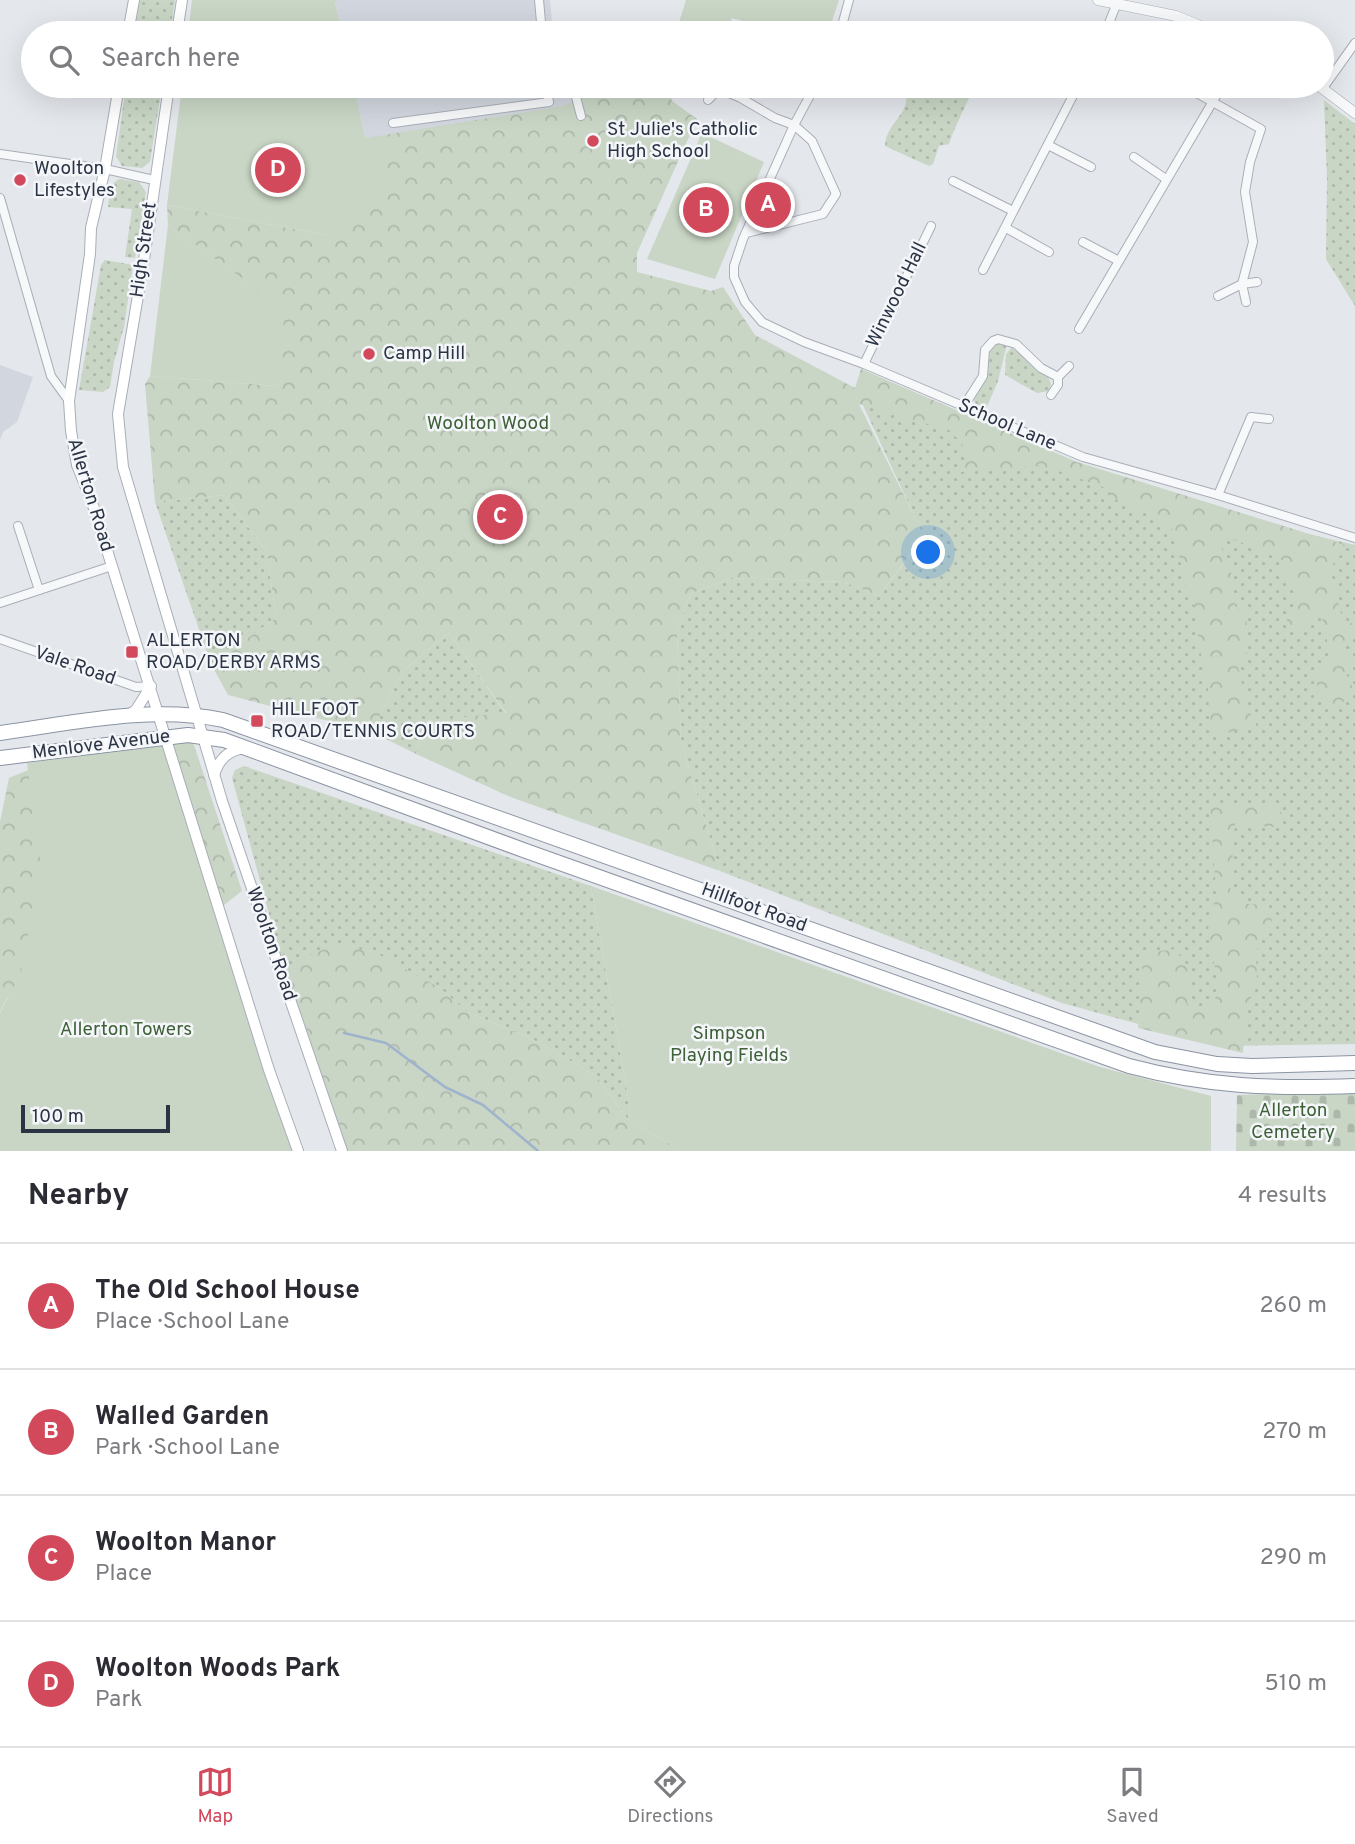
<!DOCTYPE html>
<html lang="en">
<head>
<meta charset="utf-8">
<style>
  body { margin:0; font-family:Overpass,sans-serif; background:#f7f7f7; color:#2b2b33 }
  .scale { position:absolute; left:21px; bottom:18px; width:149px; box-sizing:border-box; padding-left:7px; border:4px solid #2b3445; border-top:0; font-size:19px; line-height:24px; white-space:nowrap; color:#2b3445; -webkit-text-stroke:5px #f4f6f9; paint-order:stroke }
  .you { position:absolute; left:929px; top:553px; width:24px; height:24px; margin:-18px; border:5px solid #fff; border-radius:50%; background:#1a73e8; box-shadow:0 0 0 10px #1a73e833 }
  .badge { display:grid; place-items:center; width:46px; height:46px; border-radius:50%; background:#d1495b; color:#fff; font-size:23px; font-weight:700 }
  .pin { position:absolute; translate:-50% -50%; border:4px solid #fff; box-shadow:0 2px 7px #0006 }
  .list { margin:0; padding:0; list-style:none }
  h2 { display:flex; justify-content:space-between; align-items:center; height:91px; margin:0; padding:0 28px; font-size:30px }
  h2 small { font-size:23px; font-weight:400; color:#7c7c81 }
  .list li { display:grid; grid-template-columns:46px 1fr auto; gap:21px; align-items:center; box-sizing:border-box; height:126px; padding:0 28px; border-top:2px solid #e1e1e2 }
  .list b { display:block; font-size:26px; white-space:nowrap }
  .list p { margin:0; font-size:23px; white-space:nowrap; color:#7c7c81 }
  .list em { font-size:23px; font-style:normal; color:#7c7c81 }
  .icon { flex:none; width:38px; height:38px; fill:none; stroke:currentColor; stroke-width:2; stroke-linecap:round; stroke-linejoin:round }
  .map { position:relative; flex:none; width:1355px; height:1151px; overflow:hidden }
  .search { position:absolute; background:#fff; box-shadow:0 7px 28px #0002; left:21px; right:21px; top:21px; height:77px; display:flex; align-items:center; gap:18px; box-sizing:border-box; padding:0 24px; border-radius:38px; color:#7c7c81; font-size:26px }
  .sheet { height:595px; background:#fff }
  nav { display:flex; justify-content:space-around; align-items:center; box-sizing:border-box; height:98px; border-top:2px solid #e1e1e2; background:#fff; font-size:19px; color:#7c7c81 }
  nav a { display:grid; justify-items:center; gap:4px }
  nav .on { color:#d1495b }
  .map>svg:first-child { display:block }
  .built { fill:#d2d6de }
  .grass { fill:url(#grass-dots) }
  .forest { fill:url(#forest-crowns) }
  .cemetery { fill:url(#cemetery-stones) }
  .green { fill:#c9d6c5 }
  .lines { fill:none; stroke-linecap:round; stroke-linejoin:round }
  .stream { stroke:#9fb4cc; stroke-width:2.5 }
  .minor-casing { stroke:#a9aeb7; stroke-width:10 }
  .tertiary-casing { stroke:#a9aeb7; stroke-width:11 }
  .secondary-casing { stroke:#a9aeb7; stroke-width:12 }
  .trunk-casing { stroke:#8b94a3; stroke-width:16 }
  .minor { stroke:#f7f8fa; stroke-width:8 }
  .tertiary { stroke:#f7f8fa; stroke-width:10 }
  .secondary { stroke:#fff; stroke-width:10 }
  .trunk { stroke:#fff; stroke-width:14 }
  .poi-dot { fill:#d1495b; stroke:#f4f6f9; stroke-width:2.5 }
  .labels { text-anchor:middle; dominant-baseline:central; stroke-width:5; stroke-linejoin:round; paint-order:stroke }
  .poi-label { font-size:19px; fill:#2b3445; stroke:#f4f6f9; text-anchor:start }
  .street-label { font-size:19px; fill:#2b3445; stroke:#f4f6f9 }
  .park-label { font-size:19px; fill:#3f6138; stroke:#f4f6f9 }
</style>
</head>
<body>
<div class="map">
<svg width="1355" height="1151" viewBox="0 0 1355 1151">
  <defs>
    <pattern id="grass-dots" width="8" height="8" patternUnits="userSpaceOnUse" patternTransform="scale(1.75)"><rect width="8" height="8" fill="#c9d6c5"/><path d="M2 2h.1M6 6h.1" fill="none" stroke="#adb8ab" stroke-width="1.8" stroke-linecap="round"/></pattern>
    <pattern id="forest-crowns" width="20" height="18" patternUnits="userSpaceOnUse" patternTransform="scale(1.75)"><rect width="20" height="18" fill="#c9d6c5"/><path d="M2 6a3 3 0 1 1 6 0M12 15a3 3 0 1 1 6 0" fill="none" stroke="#adb8ab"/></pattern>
    <pattern id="cemetery-stones" width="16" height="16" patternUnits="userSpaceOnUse" patternTransform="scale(1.75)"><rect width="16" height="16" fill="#c9d6c5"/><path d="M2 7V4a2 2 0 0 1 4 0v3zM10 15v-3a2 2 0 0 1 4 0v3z" fill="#adb8ab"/></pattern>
  </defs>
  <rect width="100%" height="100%" fill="#e4e7ec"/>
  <g class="built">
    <polygon points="340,0 550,0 553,33 342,33 335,2"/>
    <polygon points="354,86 580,86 587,113 365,138"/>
    <polygon points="0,365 33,377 17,422 3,432 0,440"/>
  </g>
  <g class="grass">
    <polygon points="139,0 175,0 170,33 134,33"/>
    <polygon points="126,86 162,86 150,162 142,168 122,166 116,156"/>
    <path d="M908,86H976C972,90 951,136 949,144L939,146L933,164L929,166L885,146C886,126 902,119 906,103C907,96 905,93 908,86Z"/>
    <polygon points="1324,100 1355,124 1355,306 1326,259 1327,179"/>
    <path d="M119,179L139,182L146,192L135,258L125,257L132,209L108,207C110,196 109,184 119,179Z"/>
    <polygon points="105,260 133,265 124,327 114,362 110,387 103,392 79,390 101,265"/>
    <polygon points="1002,343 1007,344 998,381 986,409 976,404 974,400 988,374 990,349 996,344"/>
    <polygon points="1012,347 1040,373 1048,377 1051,384 1049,391 1037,393 1005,375 1006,354"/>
    <path d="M855,388C1020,445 1185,507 1355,545V1044L1218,1046L1062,1003L720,871L681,742L677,631L690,594L731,578L844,582L879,596L924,537Z"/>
    <polygon points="224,495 267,552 276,618 211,664 155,502"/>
    <polygon points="449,633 506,714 424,721 416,754 372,732 403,671"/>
    <polygon points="244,766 591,886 630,1108 629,1121 596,1076 538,1042 466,1011 440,988 286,976 232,778 235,770"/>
  </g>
  <g class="forest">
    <path d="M610,86H666L672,101L697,119L637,253V272L711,291L723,287L755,335L855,388L861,369L1077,462L1348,546L1330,568L1342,618L1355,625V634L1344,646L1352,663L1346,673L1352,686L1355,685V695L1353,690V696L1334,707L1317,689V676C1321,672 1327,667 1329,663C1331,659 1324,622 1322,618H1309L1307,630L1289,632L1286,614L1297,611L1293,585L1281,582L1279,572L1289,563L1238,541L1218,538L1232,576L1236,608L1245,611L1247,625V653L1237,663L1247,705L1257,727L1210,736L1208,685L1199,645L1195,609L1186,588L1174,531L1151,513L1123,505L1103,487L1053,469L1036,466L961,472L967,451L951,431L859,404L924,536L879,596L844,582L731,578L690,594L677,631L681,742L720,871L513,798L416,754L424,721L506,713L449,633L403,671L372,732L228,695L211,664L276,618L267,552L224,495L155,502L145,384L150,376L277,386L284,309L168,225L167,205L326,235L365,138L563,106Z"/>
    <polygon points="162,741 193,742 242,891 215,912"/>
    <polygon points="60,757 56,928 6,1000 0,1012 0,822 9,778"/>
    <path d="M1210,802L1279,807L1283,817L1273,827L1235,823L1230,893L1248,904L1268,905L1273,927L1260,942L1256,953L1257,979L1246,1013L1243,1053L1138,1028L1143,954L1174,949C1198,974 1192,980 1186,1011L1212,1004L1219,991L1208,929L1216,894Z"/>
    <polygon points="337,944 376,953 440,988 466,1011 538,1042 596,1076 629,1121 683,1151 347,1151 286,976 296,961"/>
  </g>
  <polygon class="cemetery" points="1355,1092 1355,1151 1236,1151 1237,1095"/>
  <g class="green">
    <polygon points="192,0 340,0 335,2 342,33 188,33"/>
    <polygon points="686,0 839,0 828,33 783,33 732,18 726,33 690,33 677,29"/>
    <polygon points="182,86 354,86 365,138 387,144 382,197 326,235 167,205"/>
    <polygon points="702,133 764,162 715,279 647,259"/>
    <polygon points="168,225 285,309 278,386 150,376"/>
    <polygon points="162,741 295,1151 0,1151 0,1013 21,972 41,866 27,763"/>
    <polygon points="591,886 1100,1067 1211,1096 1211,1151 683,1151 629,1121 630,1108"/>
  </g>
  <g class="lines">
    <polyline class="stream" points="344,1033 386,1043 445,1087 483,1105 538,1151"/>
    <g class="minor-casing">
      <g id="minor">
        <polyline points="539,0 542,33"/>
        <polyline points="840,33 849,0"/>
        <polyline points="1105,33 1117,3"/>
        <polyline points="559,86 565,86 575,93 581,116"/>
        <polyline points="815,86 794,125 743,239 734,266 734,277 745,302 762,322 804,342 864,364 1083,457 1218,495 1355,538"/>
        <polyline points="1133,86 1145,92"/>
        <polyline points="1184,86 1261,129 1250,162 1245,192 1253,242 1242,284 1246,302"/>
        <polyline points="1323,88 1355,43"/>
        <polyline points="739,97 745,86"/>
        <polyline points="708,100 719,89 739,97 775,118 794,125 812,141 836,194 823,214 746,233"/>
        <polyline points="393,123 549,102 546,86"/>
        <polyline points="1048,145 1091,167"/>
        <polyline points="0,154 105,169 154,180"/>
        <polyline points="1134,157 1166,179"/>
        <polyline points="953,181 1013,211"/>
        <polyline points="0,198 51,376 69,401"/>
        <polyline points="1006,228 1049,252"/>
        <polyline points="1083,242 1119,261"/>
        <polyline points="983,270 1078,86"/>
        <polyline points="1218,296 1242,284 1257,282"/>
        <polyline points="1079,329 1222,86"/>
        <polyline points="864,364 931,226"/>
        <polyline points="1051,395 1058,385 1058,377 1069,366"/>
        <polyline points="964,406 983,376 985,350 993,341 998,339 1016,344 1041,368 1058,377"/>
        <polyline points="1218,495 1251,417 1269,419"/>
        <polyline points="18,526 39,590"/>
        <polyline points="0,603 112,566"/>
        <polyline points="0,639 136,687 151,686"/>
      </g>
    </g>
    <g class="tertiary-casing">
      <g id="tertiary">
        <polyline points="1098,0 1176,16 1218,33"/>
        <polyline points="1319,86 1355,113"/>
      </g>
    </g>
    <g class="secondary-casing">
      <g id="secondary">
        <polyline points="128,33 134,0"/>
        <polyline points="177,33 182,0"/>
        <polyline points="119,86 105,169 91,228 90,254 69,401 71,431 77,465 92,502 269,1070 298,1151"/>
        <polyline points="169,86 144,260 118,414 123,467 222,801 342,1151"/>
        <polyline points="127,716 136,710 151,686"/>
        <path d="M214,775C219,759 228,750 245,748"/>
      </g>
    </g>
    <g class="trunk-casing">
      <g id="trunk">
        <path d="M0,733C74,723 150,705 223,720L1155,1052L1217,1064L1252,1066L1355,1063"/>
        <path d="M0,758L188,735L224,740L526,851L1129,1066C1208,1087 1274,1089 1355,1086"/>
      </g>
    </g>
    <use href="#minor" class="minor"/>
    <use href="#tertiary" class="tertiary"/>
    <use href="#secondary" class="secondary"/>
    <use href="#trunk" class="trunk"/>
  </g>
  <g class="poi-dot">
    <circle cx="593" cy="141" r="7"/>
    <circle cx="20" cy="180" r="7"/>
    <circle cx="369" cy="354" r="7"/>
    <rect x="125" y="645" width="14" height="14" rx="3.5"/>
    <rect x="250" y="714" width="14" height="14" rx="3.5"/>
  </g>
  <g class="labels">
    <g class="poi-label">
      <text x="607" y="130">St Julie's Catholic<tspan x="607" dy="22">High School</tspan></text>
      <text x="34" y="169">Woolton<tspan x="34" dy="22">Lifestyles</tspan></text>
      <text x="383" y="354">Camp Hill</text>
      <text x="146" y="641">ALLERTON<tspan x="146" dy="22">ROAD/DERBY ARMS</tspan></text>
      <text x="271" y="710">HILLFOOT<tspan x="271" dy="22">ROAD/TENNIS COURTS</tspan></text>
    </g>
    <g class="street-label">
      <text transform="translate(144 250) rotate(-82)">High Street</text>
      <text transform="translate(897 295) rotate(-64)">Winwood Hall</text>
      <text transform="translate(1007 425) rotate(23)">School Lane</text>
      <text transform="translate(90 495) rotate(73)">Allerton Road</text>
      <text transform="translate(75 666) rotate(19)">Vale Road</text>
      <text transform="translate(101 745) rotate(-7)">Menlove Avenue</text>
      <text transform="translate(754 908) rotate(20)">Hillfoot Road</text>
      <text transform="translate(271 944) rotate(71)">Woolton Road</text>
    </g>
    <g class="park-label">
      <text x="488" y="424">Woolton Wood</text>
      <text x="126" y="1030">Allerton Towers</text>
      <text x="729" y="1034">Simpson<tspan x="729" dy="22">Playing Fields</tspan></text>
      <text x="1293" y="1111">Allerton<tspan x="1293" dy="22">Cemetery</tspan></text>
    </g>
  </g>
</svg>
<div class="scale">100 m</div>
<div class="you"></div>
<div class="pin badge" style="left:768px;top:205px">A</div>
<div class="pin badge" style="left:706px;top:210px">B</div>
<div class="pin badge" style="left:500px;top:517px">C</div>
<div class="pin badge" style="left:278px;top:170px">D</div>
<div class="search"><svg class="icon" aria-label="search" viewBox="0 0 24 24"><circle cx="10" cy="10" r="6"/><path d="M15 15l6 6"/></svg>Search here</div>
</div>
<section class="sheet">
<h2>Nearby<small>4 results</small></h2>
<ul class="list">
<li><span class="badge">A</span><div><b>The Old School House</b><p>Place · School Lane</p></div><em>260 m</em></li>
<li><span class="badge">B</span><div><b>Walled Garden</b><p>Park · School Lane</p></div><em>270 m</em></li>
<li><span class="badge">C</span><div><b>Woolton Manor</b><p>Place</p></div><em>290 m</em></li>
<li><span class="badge">D</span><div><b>Woolton Woods Park</b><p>Park</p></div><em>510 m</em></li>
</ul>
</section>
<nav>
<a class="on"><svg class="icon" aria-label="map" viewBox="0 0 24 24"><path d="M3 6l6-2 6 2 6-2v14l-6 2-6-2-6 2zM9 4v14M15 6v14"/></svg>Map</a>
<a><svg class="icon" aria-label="directions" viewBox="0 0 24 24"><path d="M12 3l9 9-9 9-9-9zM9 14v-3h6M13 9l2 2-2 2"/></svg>Directions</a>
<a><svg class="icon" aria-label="saved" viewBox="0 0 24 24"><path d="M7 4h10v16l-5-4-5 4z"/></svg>Saved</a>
</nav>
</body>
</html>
